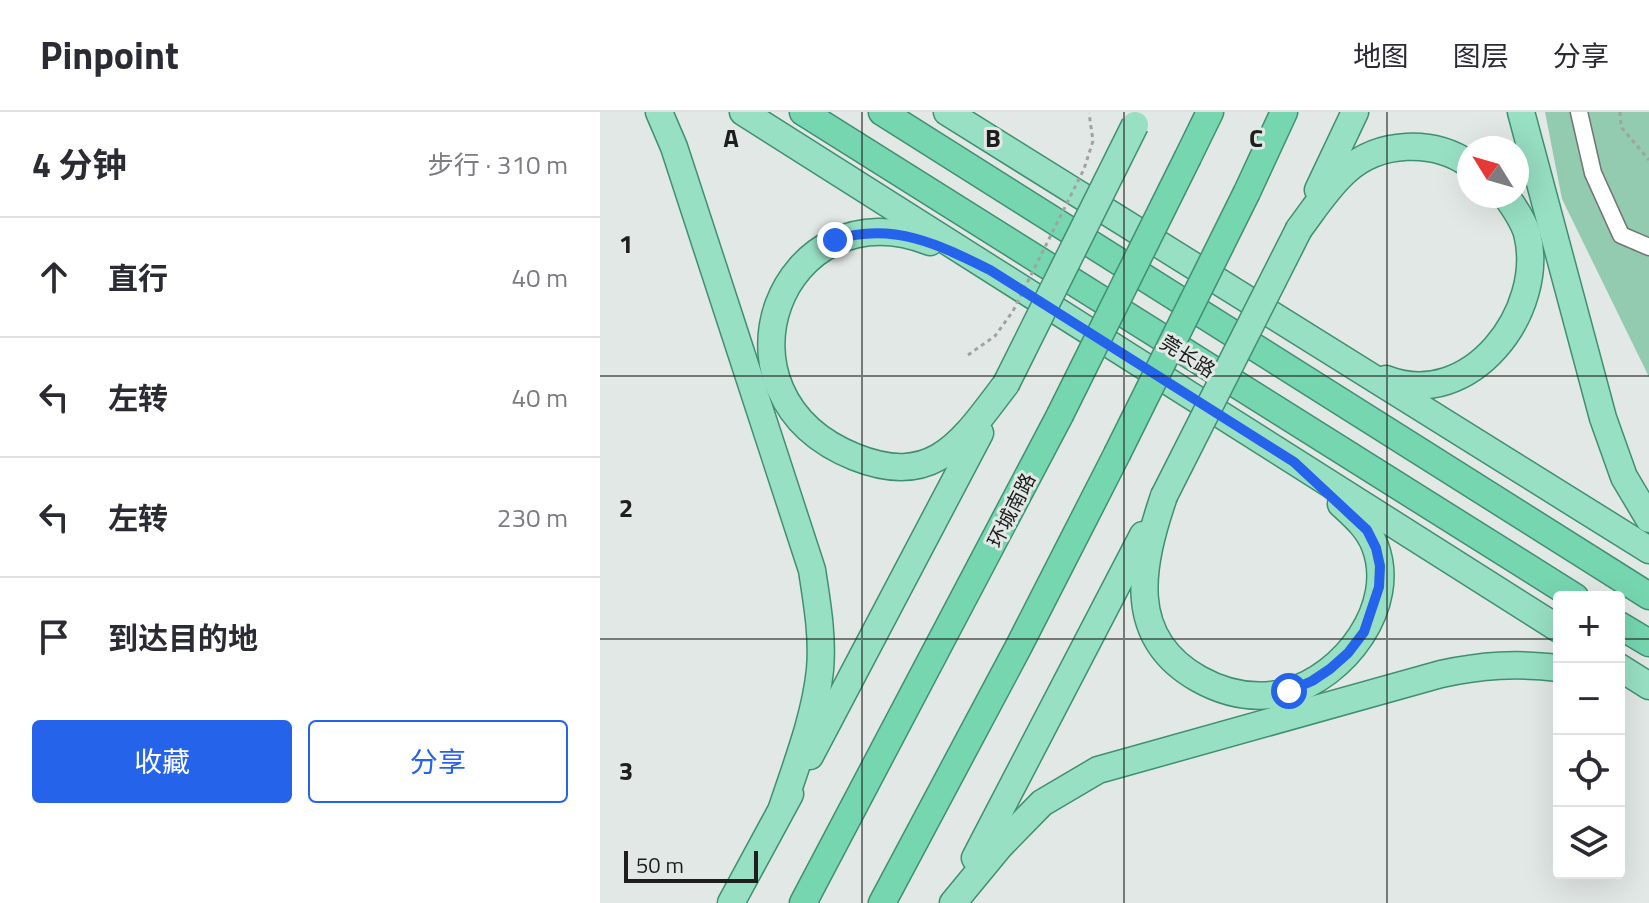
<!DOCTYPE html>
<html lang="zh">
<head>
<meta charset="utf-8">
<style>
  body { margin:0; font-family:"Titillium Web","Noto Sans SC",sans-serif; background:#f2f2f3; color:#2b2b33 }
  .controls { position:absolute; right:24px; bottom:24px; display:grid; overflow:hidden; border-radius:8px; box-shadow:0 8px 32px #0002 }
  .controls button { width:72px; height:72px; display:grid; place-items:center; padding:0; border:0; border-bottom:2px solid #e1e1e2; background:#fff; color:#2b2b33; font:40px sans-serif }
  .compass { position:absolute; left:857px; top:24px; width:72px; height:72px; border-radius:50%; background:#fff; box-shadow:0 8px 32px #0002; rotate:307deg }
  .scale { position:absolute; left:24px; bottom:20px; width:134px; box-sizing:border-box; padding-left:8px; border:4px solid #1d1f1e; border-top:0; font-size:22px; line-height:28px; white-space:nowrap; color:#1d1f1e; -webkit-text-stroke:6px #e2e8e5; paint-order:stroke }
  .stop { position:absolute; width:24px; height:24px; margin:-18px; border:6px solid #2563eb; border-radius:50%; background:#fff }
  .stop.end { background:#2563eb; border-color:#fff; box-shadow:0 2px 8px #0008 }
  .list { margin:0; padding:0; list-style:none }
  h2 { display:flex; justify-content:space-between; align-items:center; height:104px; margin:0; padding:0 32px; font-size:34px }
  h2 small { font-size:26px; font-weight:400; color:#7c7c81 }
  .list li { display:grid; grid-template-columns:52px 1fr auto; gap:24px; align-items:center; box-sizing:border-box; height:120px; padding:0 32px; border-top:2px solid #e1e1e2 }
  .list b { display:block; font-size:30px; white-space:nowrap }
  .list em { font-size:26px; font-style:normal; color:#7c7c81 }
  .actions { display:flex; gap:16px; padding:24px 32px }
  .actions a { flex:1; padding:18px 0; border:2px solid #2563eb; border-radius:8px; text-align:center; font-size:28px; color:#2563eb }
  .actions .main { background:#2563eb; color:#fff }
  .icon { flex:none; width:44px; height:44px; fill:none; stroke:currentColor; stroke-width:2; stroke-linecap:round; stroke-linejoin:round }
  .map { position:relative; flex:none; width:1049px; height:791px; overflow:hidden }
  header { display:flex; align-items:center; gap:48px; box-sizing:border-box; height:112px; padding:0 40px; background:#fff; border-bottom:2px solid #e1e1e2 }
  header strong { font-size:38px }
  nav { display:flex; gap:44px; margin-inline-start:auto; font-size:28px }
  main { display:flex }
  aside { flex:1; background:#fff }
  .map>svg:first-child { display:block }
  .green { fill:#93cbb1 }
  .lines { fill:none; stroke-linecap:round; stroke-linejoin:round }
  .minor-casing { stroke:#717674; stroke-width:19 }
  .primary-casing { stroke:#418f71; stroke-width:29 }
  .trunk-casing { stroke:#418f71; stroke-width:29 }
  .path { stroke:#9fa3a1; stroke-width:3; stroke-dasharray:4 4; stroke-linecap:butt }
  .minor { stroke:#fff; stroke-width:16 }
  .primary { stroke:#98e0c4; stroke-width:26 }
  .trunk { stroke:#76d6b0; stroke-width:26 }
  .primary-bridge-casing { stroke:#418f71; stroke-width:29; stroke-linecap:butt }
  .trunk-bridge-casing { stroke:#418f71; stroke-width:29; stroke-linecap:butt }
  .path-bridge { stroke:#9fa3a1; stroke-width:3; stroke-dasharray:4 4; stroke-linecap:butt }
  .primary-bridge { stroke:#98e0c4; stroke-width:26 }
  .trunk-bridge { stroke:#76d6b0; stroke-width:26 }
  .route { stroke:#2563eb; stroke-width:10 }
  .grid { fill:none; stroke:#1d1f1e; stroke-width:2; stroke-opacity:0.55 }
  .labels { text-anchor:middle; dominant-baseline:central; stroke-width:6; stroke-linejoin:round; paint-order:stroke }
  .street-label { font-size:20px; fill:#1d1f1e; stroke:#e2e8e5 }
  .grid-label { font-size:26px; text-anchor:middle; font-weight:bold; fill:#1d1f1e; stroke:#e2e8e5; stroke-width:6; stroke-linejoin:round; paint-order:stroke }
</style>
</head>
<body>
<header>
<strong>Pinpoint</strong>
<nav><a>地图</a><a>图层</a><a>分享</a></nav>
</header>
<main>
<aside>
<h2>4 分钟<small>步行 · 310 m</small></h2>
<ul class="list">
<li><svg class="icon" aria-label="ahead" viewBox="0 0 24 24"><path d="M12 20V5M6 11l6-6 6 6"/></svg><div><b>直行</b></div><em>40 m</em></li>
<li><svg class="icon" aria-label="left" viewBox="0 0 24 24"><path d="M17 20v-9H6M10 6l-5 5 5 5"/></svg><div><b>左转</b></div><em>40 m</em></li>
<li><svg class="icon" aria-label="left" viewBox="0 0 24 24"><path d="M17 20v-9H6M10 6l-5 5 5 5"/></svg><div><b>左转</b></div><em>230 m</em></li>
<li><svg class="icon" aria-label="arrive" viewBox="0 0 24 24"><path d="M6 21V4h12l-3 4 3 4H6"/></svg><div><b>到达目的地</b></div></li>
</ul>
<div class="actions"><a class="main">收藏</a><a>分享</a></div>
</aside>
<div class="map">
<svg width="1049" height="791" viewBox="0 0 1049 791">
  <rect width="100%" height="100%" fill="#e2e8e5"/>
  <polygon class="green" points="945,0 1049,0 1049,265 962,87"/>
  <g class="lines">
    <g class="minor-casing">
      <polyline id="minor" points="979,0 993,61 1021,123 1049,135"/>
    </g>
    <g class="primary-casing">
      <g id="primary">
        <path d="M59,0L74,35L212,458C217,491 223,524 220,558C215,605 197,651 182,696"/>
        <polyline points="143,0 959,517"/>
        <polyline points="347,0 1049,438"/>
        <polyline points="921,0 1003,306 1024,365 1049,407"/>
        <polyline points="718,78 755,0"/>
        <path d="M699,117C714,97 728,75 746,59C779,29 833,27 869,52"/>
        <path d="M330,130C181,72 100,283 255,345C335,377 363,328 406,272"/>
        <path d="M786,267C870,300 947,199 927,121C923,108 914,95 906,84"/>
        <path d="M564,384C541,452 524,525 599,567C626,582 656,588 687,580C744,565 798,494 775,434C768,416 755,405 741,392"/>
        <polyline points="1019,555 1049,574"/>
        <polyline points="210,644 380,321"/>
        <polyline points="375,746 543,423"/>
        <polyline points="131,791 190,682"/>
        <path d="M353,791L400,734L442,691L498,658L841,562C882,553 917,551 959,556"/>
      </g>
    </g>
    <g class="trunk-casing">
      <g id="trunk">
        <polyline points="203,0 975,485"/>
        <polyline points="282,0 1049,484"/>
        <polyline points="588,45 610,0"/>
        <polyline points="647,80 684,0"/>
        <polyline points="1019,513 1049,531"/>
        <polyline points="203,791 460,303"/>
        <polyline points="282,791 420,532 517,342"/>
      </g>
    </g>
    <polyline class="path" points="1020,0 1021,15 1049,48"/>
    <use href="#minor" class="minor"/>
    <use href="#primary" class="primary"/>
    <use href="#trunk" class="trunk"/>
    <g class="primary-bridge-casing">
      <g id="primary-bridge">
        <polyline points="406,272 535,13"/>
        <polyline points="564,384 699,117"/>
      </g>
    </g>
    <g class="trunk-bridge-casing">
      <g id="trunk-bridge">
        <polyline points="460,303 588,45"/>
        <polyline points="517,342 647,80"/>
      </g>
    </g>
    <polyline class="path-bridge" points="368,243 395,224 413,199 484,57 493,29 489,1"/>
    <use href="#primary-bridge" class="primary-bridge"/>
    <use href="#trunk-bridge" class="trunk-bridge"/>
  </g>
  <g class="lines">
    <path class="route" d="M235,128C292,109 340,133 390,158L694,350L767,418L776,436L780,454L779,475L764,520L748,541L730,557L712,569L689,579"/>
  </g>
  <path class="grid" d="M262,0V791M524,0V791M787,0V791M0,264H1049M0,527H959M1019,527H1049"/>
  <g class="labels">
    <g class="street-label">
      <text transform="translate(588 244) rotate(32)">莞长路</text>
      <text transform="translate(411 398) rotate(-63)">环城南路</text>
    </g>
  </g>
  <g class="grid-label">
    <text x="131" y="35">A</text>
    <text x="393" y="35">B</text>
    <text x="656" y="35">C</text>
    <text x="26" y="141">1</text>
    <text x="26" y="405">2</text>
    <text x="26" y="668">3</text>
  </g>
</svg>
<div class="controls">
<button>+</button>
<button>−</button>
<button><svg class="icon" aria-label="locate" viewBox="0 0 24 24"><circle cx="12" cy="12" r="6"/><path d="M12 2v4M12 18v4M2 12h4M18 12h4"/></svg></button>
<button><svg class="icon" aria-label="layers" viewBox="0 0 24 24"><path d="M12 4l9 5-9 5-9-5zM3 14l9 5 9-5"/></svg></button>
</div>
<svg class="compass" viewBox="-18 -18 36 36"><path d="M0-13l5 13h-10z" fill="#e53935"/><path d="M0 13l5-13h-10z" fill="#7c7c81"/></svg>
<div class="scale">50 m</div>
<div class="stop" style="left:689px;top:579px"></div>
<div class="stop end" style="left:235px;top:128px"></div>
</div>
</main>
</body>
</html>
